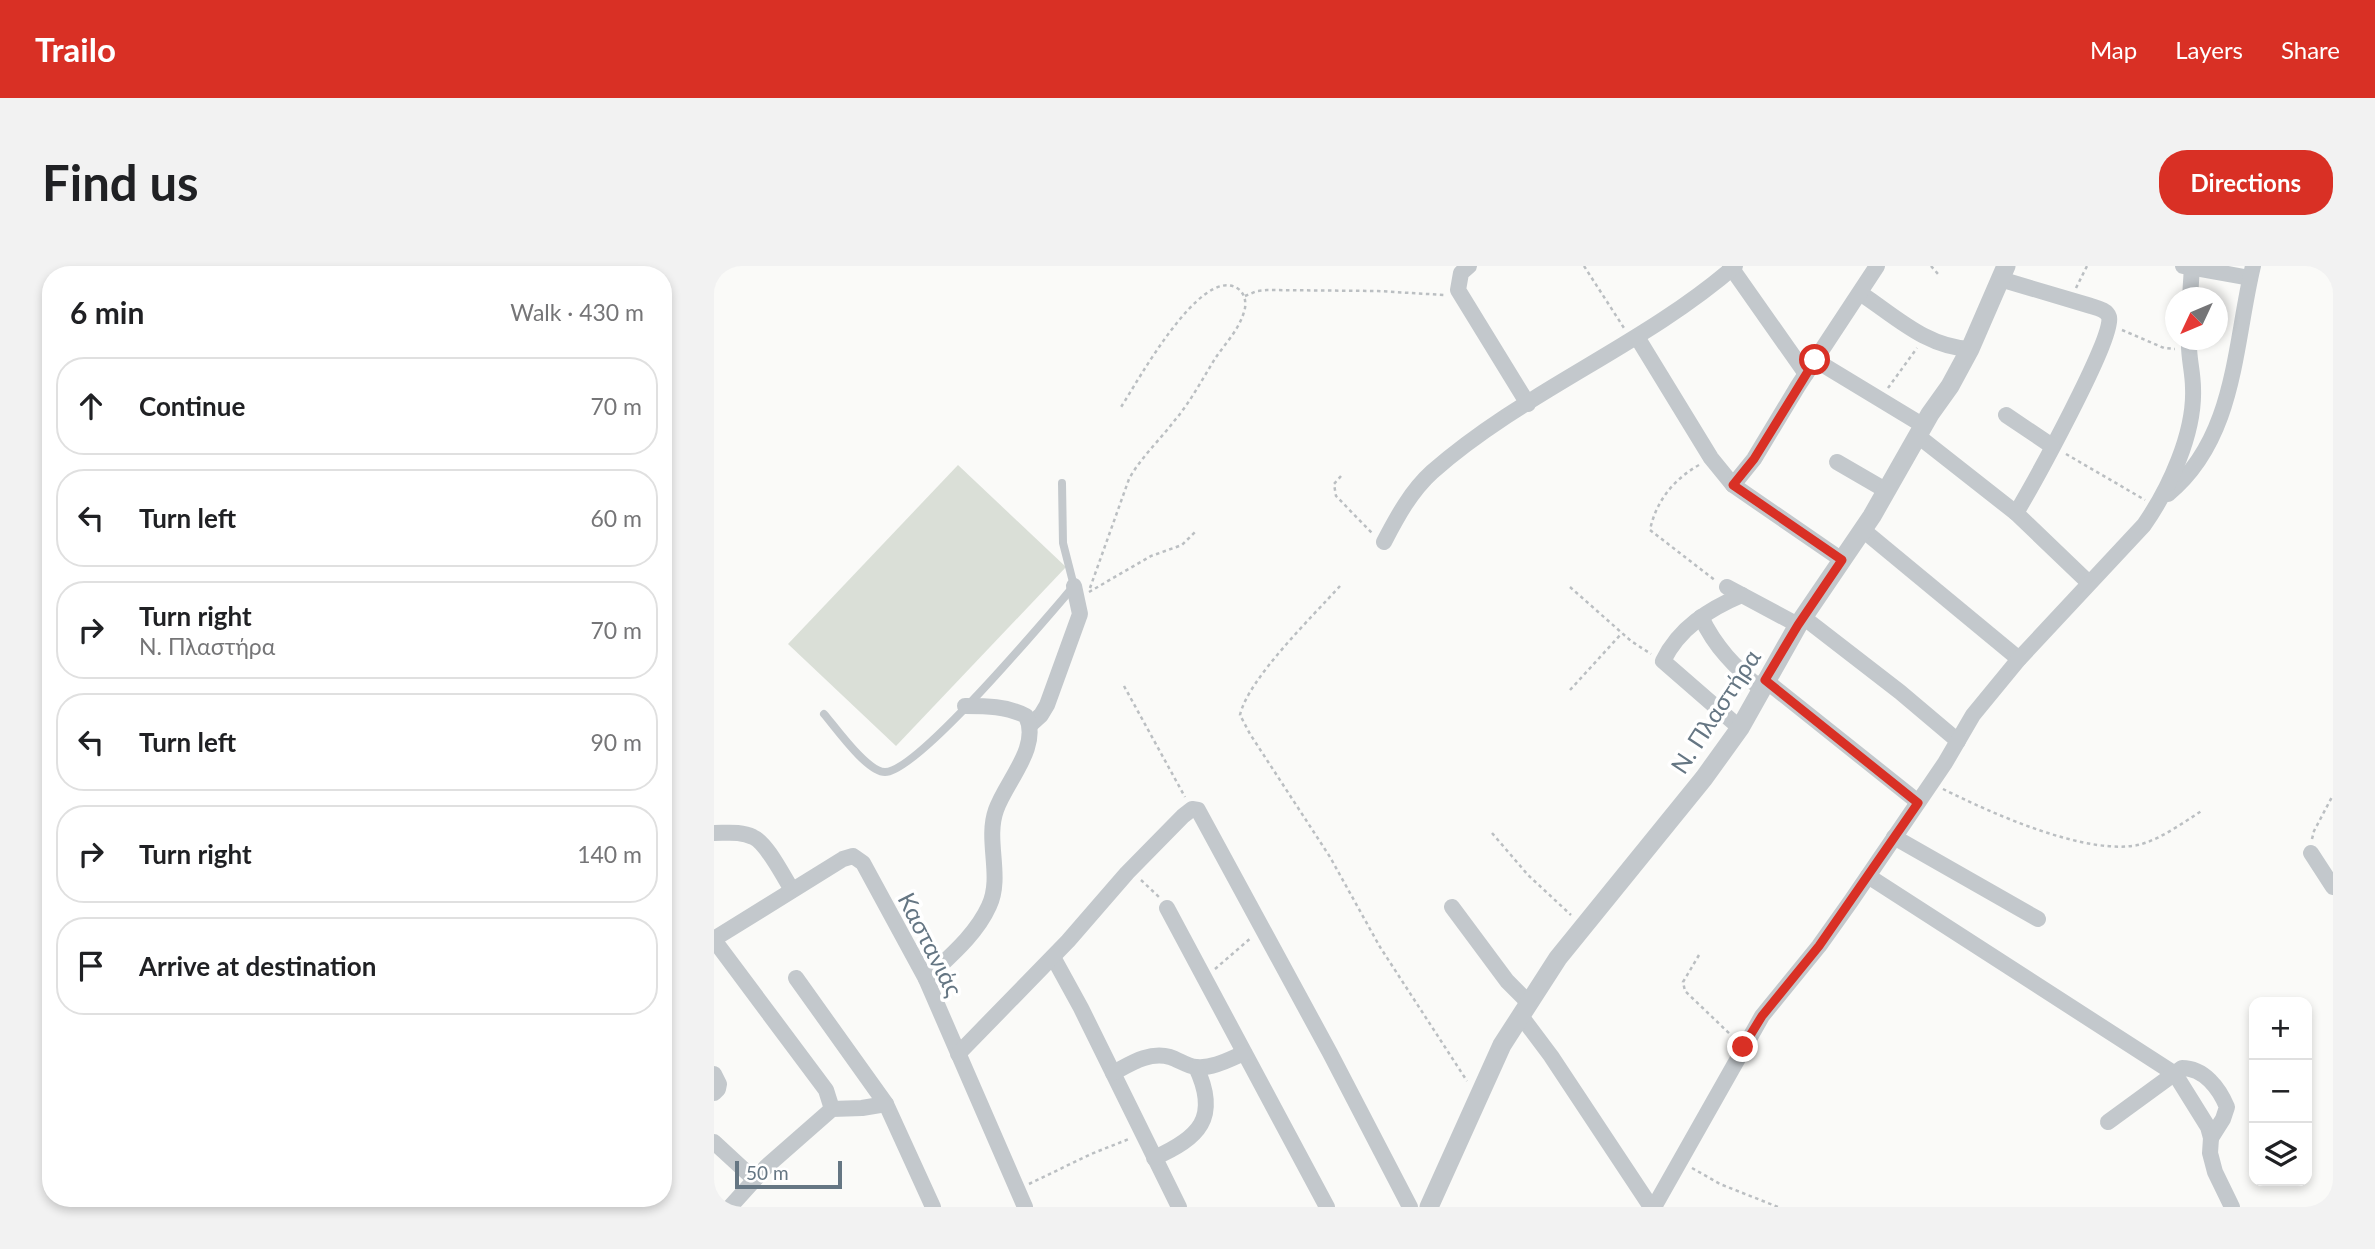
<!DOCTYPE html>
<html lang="en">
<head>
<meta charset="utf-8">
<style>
  body { margin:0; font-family:Lato,sans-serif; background:#f2f2f2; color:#202124 }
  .controls { position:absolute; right:21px; bottom:21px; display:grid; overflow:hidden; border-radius:14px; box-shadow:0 4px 10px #0003 }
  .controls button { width:63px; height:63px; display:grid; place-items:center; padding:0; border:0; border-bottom:2px solid #e0e0e0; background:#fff; color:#202124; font:35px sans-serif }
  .compass { position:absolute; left:1451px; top:21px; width:63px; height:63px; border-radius:50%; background:#fff; box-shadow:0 4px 10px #0003; rotate:226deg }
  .scale { position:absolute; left:21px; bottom:18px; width:107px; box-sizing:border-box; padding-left:7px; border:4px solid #657683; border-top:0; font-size:19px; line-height:24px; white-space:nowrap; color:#657683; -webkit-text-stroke:5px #fff; paint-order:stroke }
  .stop { position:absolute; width:21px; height:21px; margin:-16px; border:5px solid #d93025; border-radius:50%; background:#fff }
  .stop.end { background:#d93025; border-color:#fff; box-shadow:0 2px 7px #0008 }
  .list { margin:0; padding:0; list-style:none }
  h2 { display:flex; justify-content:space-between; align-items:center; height:91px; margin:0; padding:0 28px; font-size:30px }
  h2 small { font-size:23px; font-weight:400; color:#757577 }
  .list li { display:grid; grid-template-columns:46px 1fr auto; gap:21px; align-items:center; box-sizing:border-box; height:98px; margin:0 14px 14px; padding:0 14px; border:2px solid #e0e0e0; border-radius:28px }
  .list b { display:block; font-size:26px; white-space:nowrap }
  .list p { margin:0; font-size:23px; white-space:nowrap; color:#757577 }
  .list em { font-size:23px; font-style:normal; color:#757577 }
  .icon { flex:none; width:38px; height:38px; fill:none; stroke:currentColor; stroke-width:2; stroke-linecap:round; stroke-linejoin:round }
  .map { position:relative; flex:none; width:1619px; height:941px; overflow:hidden; border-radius:28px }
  header { display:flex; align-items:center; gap:42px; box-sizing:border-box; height:98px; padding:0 35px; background:#d93025; color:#fff }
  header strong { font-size:33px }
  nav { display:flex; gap:38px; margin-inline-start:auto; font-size:24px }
  .intro { display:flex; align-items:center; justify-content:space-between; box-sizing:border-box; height:168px; padding:0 42px }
  h1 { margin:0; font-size:49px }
  .button { padding:18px 32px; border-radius:28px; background:#d93025; color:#fff; font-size:24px; font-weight:700 }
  main { display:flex; gap:42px; padding:0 42px }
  aside { flex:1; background:#fff; border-radius:28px; box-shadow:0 4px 10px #0003 }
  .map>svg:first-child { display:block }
  .green { fill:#dadfd7 }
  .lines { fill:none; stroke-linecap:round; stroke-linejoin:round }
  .path { stroke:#bbbfc2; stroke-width:2.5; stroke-dasharray:3.5 3.5; stroke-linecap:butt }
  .service { stroke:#c3c8cc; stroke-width:8 }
  .minor { stroke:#c3c8cc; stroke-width:16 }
  .tertiary { stroke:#c3c8cc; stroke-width:19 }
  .route { stroke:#d93025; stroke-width:9 }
  .labels { text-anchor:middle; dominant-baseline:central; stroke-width:7; stroke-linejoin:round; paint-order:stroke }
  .street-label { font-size:24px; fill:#657683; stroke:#fff }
</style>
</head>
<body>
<header>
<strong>Trailo</strong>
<nav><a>Map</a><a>Layers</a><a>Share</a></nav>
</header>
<div class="intro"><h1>Find us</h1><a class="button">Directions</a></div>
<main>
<aside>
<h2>6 min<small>Walk · 430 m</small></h2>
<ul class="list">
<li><svg class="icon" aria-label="ahead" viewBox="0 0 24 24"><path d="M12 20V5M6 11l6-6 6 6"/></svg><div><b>Continue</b></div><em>70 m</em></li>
<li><svg class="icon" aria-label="left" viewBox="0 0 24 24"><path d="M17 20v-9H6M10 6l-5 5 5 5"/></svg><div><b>Turn left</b></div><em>60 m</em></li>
<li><svg class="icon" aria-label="right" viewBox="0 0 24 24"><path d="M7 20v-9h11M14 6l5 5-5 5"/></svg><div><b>Turn right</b><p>Ν. Πλαστήρα</p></div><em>70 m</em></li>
<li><svg class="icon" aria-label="left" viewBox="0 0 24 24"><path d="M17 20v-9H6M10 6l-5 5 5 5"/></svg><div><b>Turn left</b></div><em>90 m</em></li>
<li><svg class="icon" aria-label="right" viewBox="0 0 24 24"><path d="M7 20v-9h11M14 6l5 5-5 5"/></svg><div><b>Turn right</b></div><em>140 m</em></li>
<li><svg class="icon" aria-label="arrive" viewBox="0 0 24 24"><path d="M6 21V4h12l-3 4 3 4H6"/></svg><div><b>Arrive at destination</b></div></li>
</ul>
</aside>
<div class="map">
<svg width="1619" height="941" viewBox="0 0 1619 941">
  <rect width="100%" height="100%" fill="#fafaf8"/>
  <polygon class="green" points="244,199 352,301 182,480 74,378"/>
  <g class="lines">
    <g class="path">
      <polyline points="870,0 910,62"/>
      <polyline points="1217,0 1224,8"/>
      <polyline points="1362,22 1373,0"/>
      <polyline points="531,30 543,25 553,24 664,25 730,29"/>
      <polyline points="1408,64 1450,82 1461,83"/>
      <polyline points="1174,122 1203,82"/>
      <polyline points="1352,188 1431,234"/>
      <path d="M985,199C960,213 942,235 936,264L1002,315"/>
      <polyline points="627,210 620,218 622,230 659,268"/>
      <path d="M626,320C599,350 534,413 526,449L536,468L616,591L666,681L753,815"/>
      <polyline points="856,321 917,375 937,388"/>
      <path d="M376,322L415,213C427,191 446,174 461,154C477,135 489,112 502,91C512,77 525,63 530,46C533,37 531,27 523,22C486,0 423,117 407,141"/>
      <polyline points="375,326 437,290 468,279 483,264"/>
      <polyline points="410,420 471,531"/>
      <polyline points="856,424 908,367"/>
      <path d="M1229,523C1277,547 1376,592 1428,578C1450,571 1470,556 1489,544"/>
      <polyline points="778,567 814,609 857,649"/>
      <polyline points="1598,573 1600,565 1619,529"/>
      <polyline points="427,614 445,631"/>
      <polyline points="985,689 969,716 971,725 1019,771"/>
      <polyline points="501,703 538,671"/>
      <polyline points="978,902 1006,918 1064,941"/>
      <polyline points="315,918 377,888 415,873"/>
    </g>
    <path class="service" d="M110,448C122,462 153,506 171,506C204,506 333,351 360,320L349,277L348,217"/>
    <g class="minor">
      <polyline points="755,0 747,7 744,24 814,138"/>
      <polyline points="1016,0 1092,108"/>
      <polyline points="1469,0 1536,12"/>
      <path d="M1286,13L1377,40C1383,42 1393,44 1395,51C1402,69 1317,222 1302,247"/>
      <path d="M1146,27C1181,50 1212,81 1256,83"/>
      <polyline points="1476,32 1478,0"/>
      <polyline points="923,71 997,192 1019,219 1128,294"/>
      <polyline points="1101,94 1210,160"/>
      <polyline points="1292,149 1338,180"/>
      <polyline points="1204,170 1302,247 1375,317"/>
      <polyline points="1123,196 1173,225"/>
      <polyline points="1019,219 1040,193 1084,120 1163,0"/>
      <path d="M1454,228C1522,172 1520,79 1539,0"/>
      <polyline points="1149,264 1305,393"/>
      <path d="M670,276C683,251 697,225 718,206C810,125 929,80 1021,0"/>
      <polyline points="1013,321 1084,359"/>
      <path d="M987,351C1001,381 1021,401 1046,422"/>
      <polyline points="1089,351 1186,426 1244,475"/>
      <polyline points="1051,414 1204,536"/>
      <polyline points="316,459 327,449 333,439 366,348 360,320"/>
      <path d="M1026,462L949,395C965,362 995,343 1028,329"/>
      <path d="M0,567C13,567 27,565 39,571C53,577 69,610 78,624"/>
      <polyline points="1180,571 1324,653"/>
      <polyline points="1597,587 1619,621"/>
      <polyline points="1154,610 1461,808 1494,861 1497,872 1496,887 1501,906 1518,941"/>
      <polyline points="738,641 793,715 815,737"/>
      <polyline points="453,642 613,941"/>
      <polyline points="0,673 129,593 139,590 149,597 212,713 311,941"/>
      <polyline points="0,674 112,824 118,843"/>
      <polyline points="339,691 367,742 465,941"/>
      <polyline points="82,712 172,838 219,941"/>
      <path d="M212,713C235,691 262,669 275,640C289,610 271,575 282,544C292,515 327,481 312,450C293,440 272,440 251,440"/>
      <polyline points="807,750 837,790 937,941"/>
      <polyline points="244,788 354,675 413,607 469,550 478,543 484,544 616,787 696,941"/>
      <path d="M399,807C416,798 435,785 456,791C465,794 473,800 482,801C498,803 516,793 530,787"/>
      <polyline points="0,808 5,818 4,823 0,827"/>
      <path d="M1394,856L1468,802C1490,802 1505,822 1513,841L1509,853L1497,872"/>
      <polyline points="0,876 40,913"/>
      <path d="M440,892C485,872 506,852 482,801"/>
      <polyline points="16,941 52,901 118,843 148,842 172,838"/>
      <path d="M940,941L1048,750L1105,680L1137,635L1231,497L1259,449L1305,393L1430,259C1455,223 1481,167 1479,122C1479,106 1474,90 1475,74"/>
    </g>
    <polyline class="tertiary" points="715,941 788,779 844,692 990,512 1026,462 1084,359 1158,250 1216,148 1236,120 1256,83 1292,0"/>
  </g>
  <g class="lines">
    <polyline class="route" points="1029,781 1048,750 1105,680 1204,537 1051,414 1084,359 1128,294 1019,219 1040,193 1101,94"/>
  </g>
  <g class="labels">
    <g class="street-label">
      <text transform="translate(1001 445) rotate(-57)">Ν. Πλαστήρα</text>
      <text transform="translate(217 678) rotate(63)">Καστανιάς</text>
    </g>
  </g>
</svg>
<div class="controls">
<button>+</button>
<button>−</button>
<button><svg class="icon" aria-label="layers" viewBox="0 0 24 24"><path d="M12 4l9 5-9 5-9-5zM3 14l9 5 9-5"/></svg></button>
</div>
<svg class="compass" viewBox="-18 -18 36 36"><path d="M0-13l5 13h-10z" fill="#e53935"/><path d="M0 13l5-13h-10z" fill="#757577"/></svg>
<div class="scale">50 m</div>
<div class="stop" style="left:1101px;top:94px"></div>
<div class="stop end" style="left:1029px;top:781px"></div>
</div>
</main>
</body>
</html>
